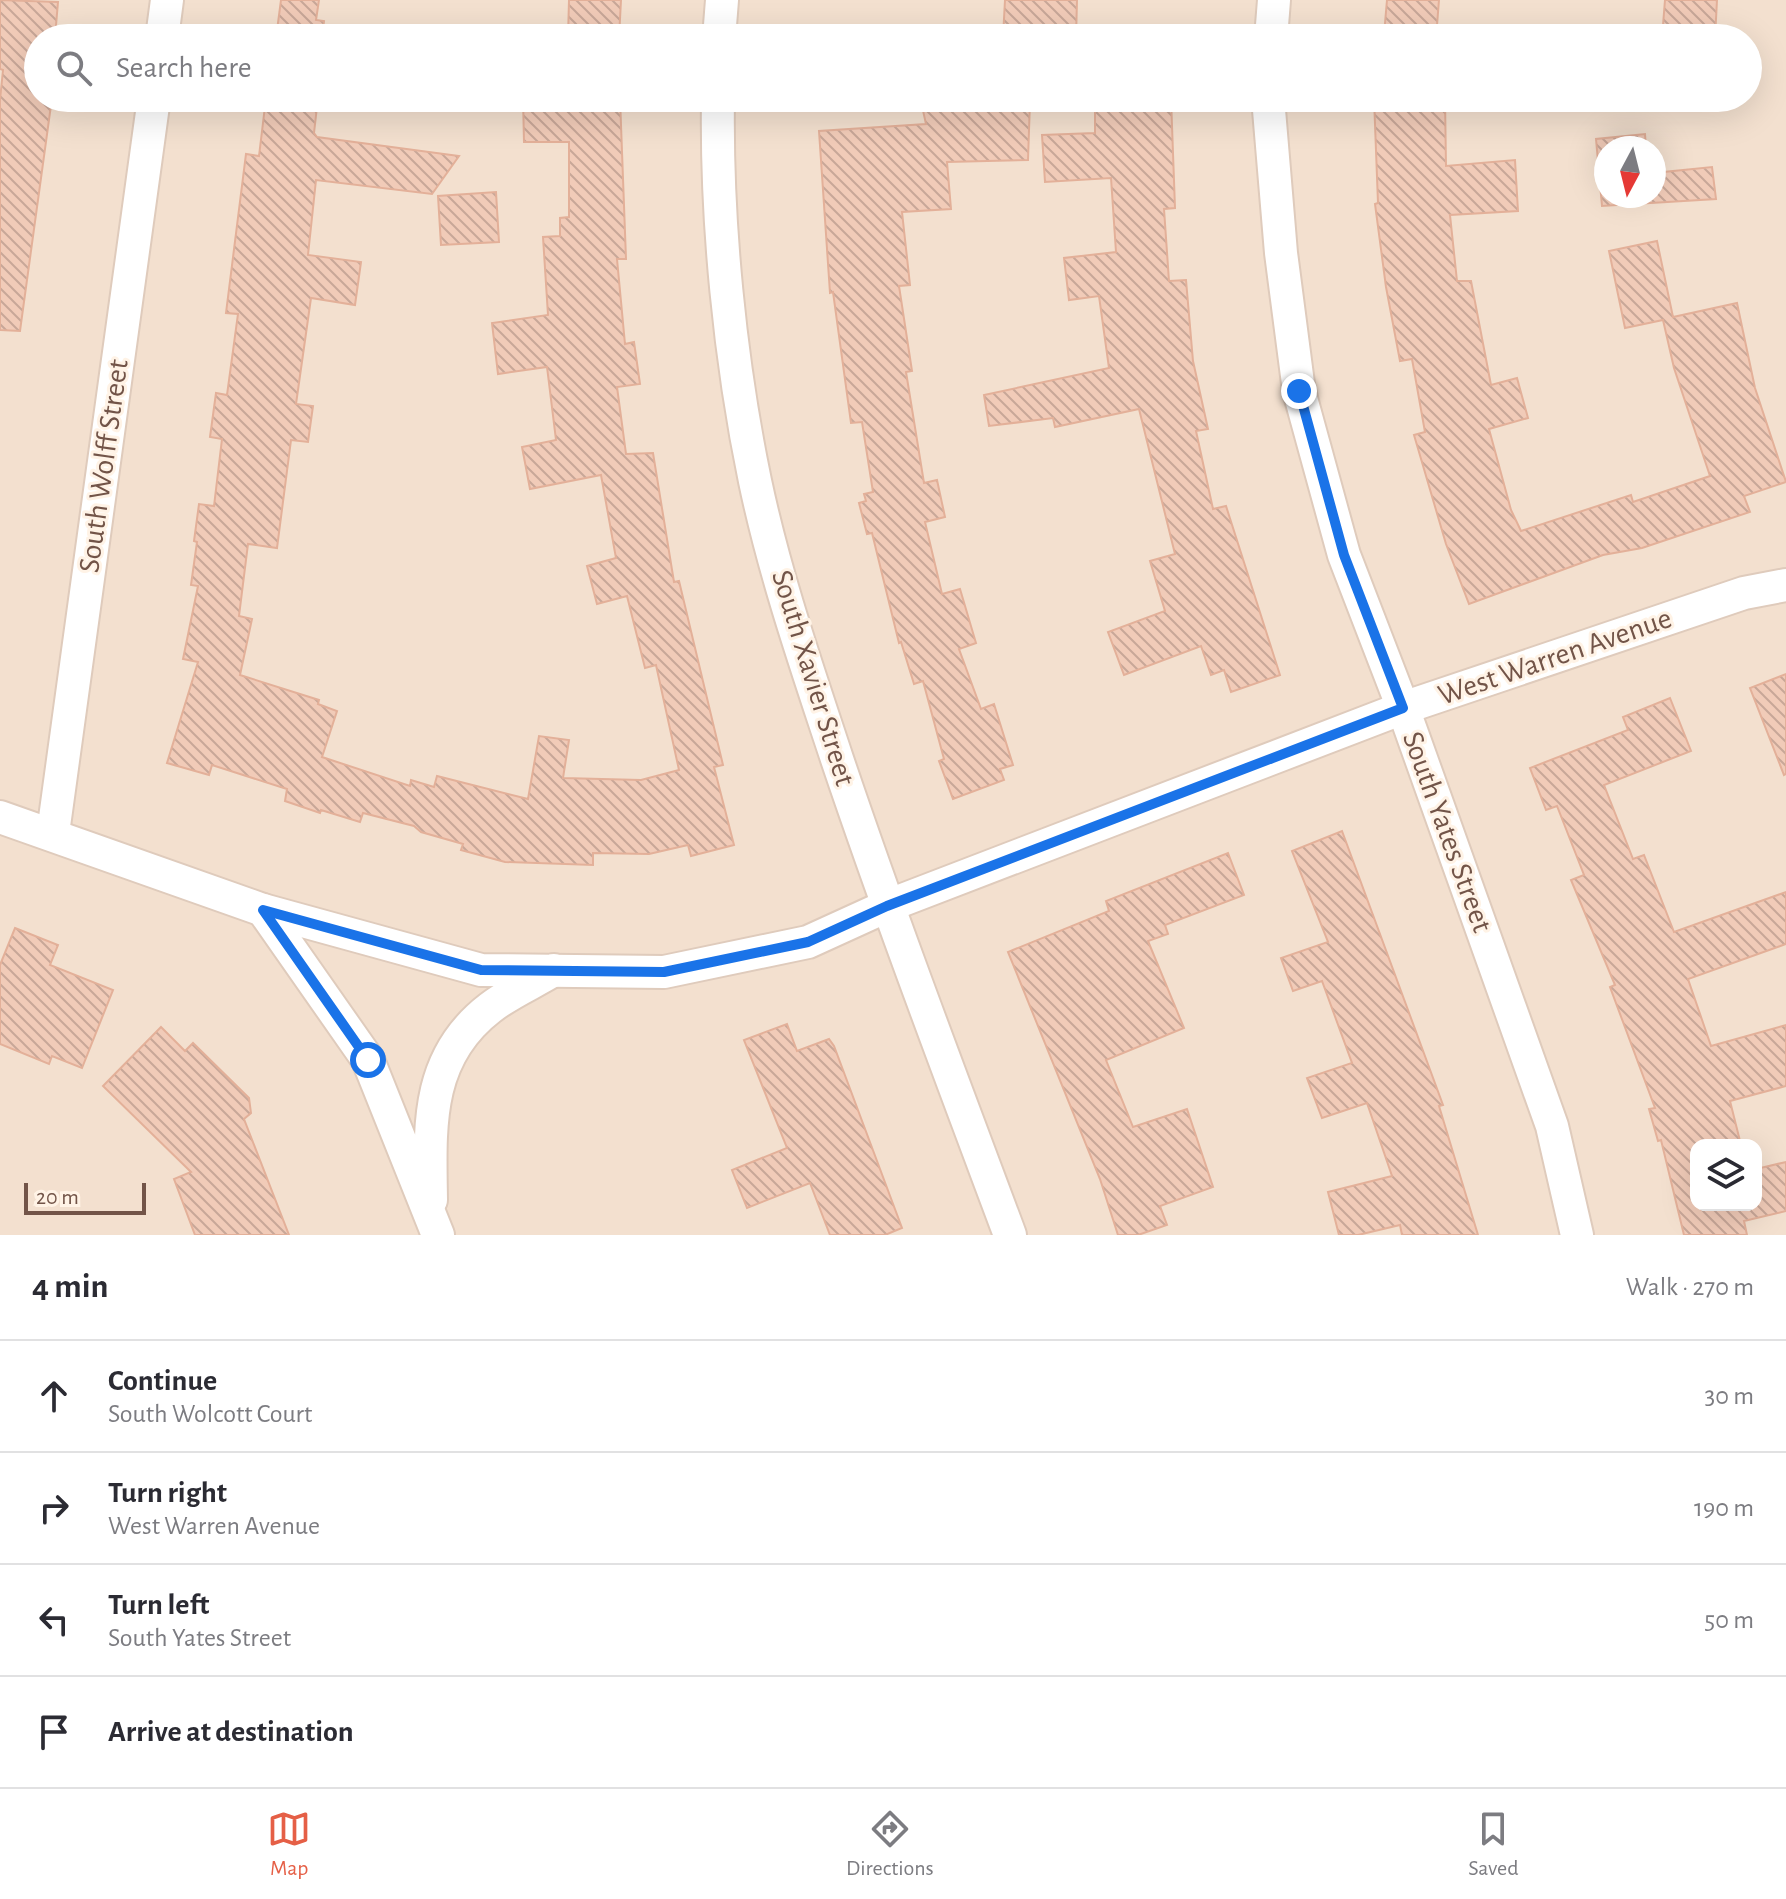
<!DOCTYPE html>
<html lang="en">
<head>
<meta charset="utf-8">
<style>
  body { margin:0; font-family:"Alegreya Sans",sans-serif; background:#f7f7f7; color:#2b2b33 }
  .controls { position:absolute; right:24px; bottom:24px; display:grid; overflow:hidden; border-radius:16px; box-shadow:0 8px 32px #0002 }
  .controls button { width:72px; height:72px; display:grid; place-items:center; padding:0; border:0; border-bottom:2px solid #e1e1e2; background:#fff; color:#2b2b33; font:40px sans-serif }
  .compass { position:absolute; left:1594px; top:136px; width:72px; height:72px; border-radius:50%; background:#fff; box-shadow:0 8px 32px #0002; rotate:187deg }
  .scale { position:absolute; left:24px; bottom:20px; width:122px; box-sizing:border-box; padding-left:8px; border:4px solid #725448; border-top:0; font-size:22px; line-height:28px; white-space:nowrap; color:#725448; -webkit-text-stroke:6px #fff3e6; paint-order:stroke }
  .stop { position:absolute; width:24px; height:24px; margin:-18px; border:6px solid #1a73e8; border-radius:50%; background:#fff }
  .stop.end { background:#1a73e8; border-color:#fff; box-shadow:0 2px 8px #0008 }
  .list { margin:0; padding:0; list-style:none }
  h2 { display:flex; justify-content:space-between; align-items:center; height:104px; margin:0; padding:0 32px; font-size:34px }
  h2 small { font-size:26px; font-weight:400; color:#7c7c81 }
  .list li { display:grid; grid-template-columns:52px 1fr auto; gap:24px; align-items:center; box-sizing:border-box; height:112px; padding:0 32px; border-top:2px solid #e1e1e2 }
  .list b { display:block; font-size:30px; white-space:nowrap }
  .list p { margin:0; font-size:26px; white-space:nowrap; color:#7c7c81 }
  .list em { font-size:26px; font-style:normal; color:#7c7c81 }
  .icon { flex:none; width:44px; height:44px; fill:none; stroke:currentColor; stroke-width:2; stroke-linecap:round; stroke-linejoin:round }
  .map { position:relative; flex:none; width:1786px; height:1235px; overflow:hidden }
  .search { position:absolute; background:#fff; box-shadow:0 8px 32px #0002; left:24px; right:24px; top:24px; height:88px; display:flex; align-items:center; gap:20px; box-sizing:border-box; padding:0 28px; border-radius:44px; color:#7c7c81; font-size:30px }
  .sheet { height:552px; background:#fff }
  nav { display:flex; justify-content:space-around; align-items:center; box-sizing:border-box; height:112px; border-top:2px solid #e1e1e2; background:#fff; font-size:22px; color:#7c7c81 }
  nav a { display:grid; justify-items:center; gap:4px }
  nav .on { color:#e55f46 }
  .map>svg:first-child { display:block }
  .residential { fill:#f3e0cf; fill-rule:evenodd }
  .building { fill:url(#building-back-hatch); stroke:#e3b099; stroke-width:2 }
  .lines { fill:none; stroke-linecap:round; stroke-linejoin:round }
  .minor-casing { stroke:#dfcbbc; stroke-width:36 }
  .minor { stroke:#fff; stroke-width:32 }
  .route { stroke:#1a73e8; stroke-width:10 }
  .labels { text-anchor:middle; dominant-baseline:central; stroke-width:6; stroke-linejoin:round; paint-order:stroke }
  .street-label { font-size:30px; fill:#725448; stroke:#fff3e6 }
</style>
</head>
<body>
<div class="map">
<svg width="1786" height="1235" viewBox="0 0 1786 1235">
  <defs>
    <pattern id="building-back-hatch" width="6" height="6" patternUnits="userSpaceOnUse" patternTransform="scale(2)"><rect width="6" height="6" fill="#f1cbb8"/><path d="M-1 5l2 2M0 0l6 6M5-1l2 2" fill="none" stroke="#c8a798"/></pattern>
  </defs>
  <rect width="100%" height="100%" fill="#fcefe0"/>
  <path class="residential" d="M0,0H1786V1235H0ZM38,38H1748V98H38ZM1606,148H1654V196H1606ZM1696,1145H1756V1205H1696Z"/>
  <g class="building">
    <polygon points="0,0 58,2 55,37 58,38 38,38 38,98 52,98 20,331 0,330 0,100 3,70 0,69"/>
    <polygon points="281,0 319,0 316,20 324,21 322,38 276,38"/>
    <polygon points="569,0 621,0 619,38 568,38"/>
    <polygon points="1005,0 1077,0 1076,38 1003,38"/>
    <polygon points="1387,0 1439,0 1436,38 1384,35"/>
    <polygon points="1665,0 1717,0 1715,38 1662,38"/>
    <polygon points="266,98 318,98 314,133 317,137 459,156 432,194 316,180 308,255 361,262 355,305 311,298 296,404 313,406 308,442 291,440 277,548 248,544 239,616 252,619 240,675 319,700 318,704 337,711 322,757 410,786 411,780 434,787 437,776 528,799 539,736 569,740 563,778 641,780 679,770 656,665 645,668 627,596 597,604 587,566 616,558 601,475 530,489 522,447 556,440 547,367 498,374 492,323 548,315 543,237 560,236 560,218 569,217 569,142 524,142 523,98 620,98 626,259 617,259 625,344 634,342 640,384 617,387 626,454 653,453 674,582 679,581 723,765 714,767 734,845 691,856 688,845 649,854 593,853 593,865 505,862 461,850 463,844 421,832 414,826 363,813 360,822 321,810 320,813 285,801 287,789 212,765 209,775 167,763 198,662 183,659 198,586 191,585 197,542 194,541 199,504 214,506 222,439 210,437 216,393 227,395 238,314 226,313 246,154 259,156"/>
    <polygon points="1095,98 1171,98 1175,208 1164,209 1169,281 1186,280 1193,361 1208,429 1196,431 1213,509 1226,506 1280,675 1231,692 1224,670 1211,675 1201,646 1124,675 1108,632 1165,611 1150,561 1175,554 1139,409 1055,427 1053,418 989,426 984,395 1109,368 1099,296 1069,300 1064,258 1116,252 1111,178 1045,182 1042,135 1095,133"/>
    <polygon points="1374,98 1445,98 1446,166 1515,160 1518,211 1450,215 1457,281 1471,281 1491,385 1517,378 1528,418 1489,429 1511,510 1521,531 1631,495 1633,502 1710,476 1674,368 1663,320 1625,328 1609,251 1657,241 1673,317 1737,303 1755,388 1786,482 1744,496 1750,512 1642,548 1603,555 1469,604 1446,544 1414,435 1425,432 1412,359 1400,361 1386,287 1375,204 1378,203"/>
    <polygon points="1662,98 1714,98 1713,110 1661,108"/>
    <polygon points="1030,101 1028,160 947,162 951,209 902,212 910,285 899,286 912,371 906,372 924,483 937,480 945,517 925,522 942,594 960,589 976,643 959,649 981,709 994,704 1013,765 1000,769 1004,780 953,799 939,761 944,759 923,681 914,684 901,642 899,643 872,533 867,534 859,503 866,501 864,494 873,492 862,422 851,423 833,292 830,293 819,131 926,124 922,106"/>
    <polygon points="1645,134 1646,148 1606,148 1606,196 1654,196 1654,173 1712,167 1716,199 1602,206 1596,139"/>
    <polygon points="496,192 499,242 441,245 438,196"/>
    <polygon points="1786,674 1786,774 1784,775 1750,688"/>
    <polygon points="1670,698 1691,751 1604,785 1633,859 1644,855 1674,932 1786,892 1786,944 1688,979 1711,1046 1786,1025 1786,1086 1730,1101 1741,1145 1696,1145 1696,1205 1756,1205 1756,1169 1786,1162 1786,1211 1744,1221 1747,1235 1684,1235 1661,1140 1658,1141 1649,1109 1655,1108 1610,987 1615,985 1571,880 1584,875 1557,806 1546,810 1530,768 1628,730 1623,717"/>
    <polygon points="1342,831 1443,1105 1439,1106 1478,1235 1402,1235 1400,1225 1358,1235 1339,1235 1328,1192 1392,1176 1367,1103 1322,1118 1307,1078 1352,1063 1322,981 1293,991 1281,958 1328,942 1292,851"/>
    <polygon points="1228,853 1244,895 1165,925 1168,934 1148,941 1184,1028 1106,1060 1133,1127 1187,1109 1213,1187 1160,1206 1167,1225 1138,1235 1118,1235 1100,1179 1008,952 1109,911 1106,901"/>
    <polygon points="15,928 58,945 50,965 113,990 82,1068 52,1056 49,1064 0,1044 0,965"/>
    <polygon points="787,1024 797,1051 829,1039 834,1046 902,1228 885,1235 830,1235 810,1183 747,1208 732,1170 787,1148 744,1040"/>
    <polygon points="161,1027 185,1051 193,1043 249,1098 251,1113 244,1119 289,1235 195,1235 174,1179 191,1172 103,1086"/>
  </g>
  <g class="lines">
    <g class="minor-casing">
      <g id="minor">
        <polyline points="162,38 167,0"/>
        <polyline points="719,38 722,0"/>
        <polyline points="1271,38 1274,0"/>
        <path d="M718,98C716,221 730,361 755,481C775,576 807,668 837,759C891,919 951,1077 1010,1235"/>
        <polyline points="1268,98 1281,253 1299,391 1344,555 1403,708 1552,1126 1577,1235"/>
        <polyline points="0,817 263,910 481,970 664,972 808,942 887,906 1403,708 1744,593 1786,585"/>
        <polyline points="53,833 154,98"/>
        <polyline points="263,910 368,1060 438,1235"/>
        <path d="M431,1200C430,1127 425,1058 490,1008C509,993 533,983 554,970"/>
      </g>
    </g>
    <use href="#minor" class="minor"/>
  </g>
  <g class="lines">
    <polyline class="route" points="368,1060 263,910 481,970 664,972 808,942 887,906 1403,708 1344,555 1299,391"/>
  </g>
  <g class="labels">
    <g class="street-label">
      <text transform="translate(104 466) rotate(-82)">South Wolff Street</text>
      <text transform="translate(1555 657) rotate(-19)">West Warren Avenue</text>
      <text transform="translate(813 678) rotate(73)">South Xavier Street</text>
      <text transform="translate(1447 832) rotate(70)">South Yates Street</text>
    </g>
  </g>
</svg>
<div class="controls">
<button><svg class="icon" aria-label="layers" viewBox="0 0 24 24"><path d="M12 4l9 5-9 5-9-5zM3 14l9 5 9-5"/></svg></button>
</div>
<svg class="compass" viewBox="-18 -18 36 36"><path d="M0-13l5 13h-10z" fill="#e53935"/><path d="M0 13l5-13h-10z" fill="#7c7c81"/></svg>
<div class="scale">20 m</div>
<div class="stop" style="left:368px;top:1060px"></div>
<div class="stop end" style="left:1299px;top:391px"></div>
<div class="search"><svg class="icon" aria-label="search" viewBox="0 0 24 24"><circle cx="10" cy="10" r="6"/><path d="M15 15l6 6"/></svg>Search here</div>
</div>
<section class="sheet">
<h2>4 min<small>Walk · 270 m</small></h2>
<ul class="list">
<li><svg class="icon" aria-label="ahead" viewBox="0 0 24 24"><path d="M12 20V5M6 11l6-6 6 6"/></svg><div><b>Continue</b><p>South Wolcott Court</p></div><em>30 m</em></li>
<li><svg class="icon" aria-label="right" viewBox="0 0 24 24"><path d="M7 20v-9h11M14 6l5 5-5 5"/></svg><div><b>Turn right</b><p>West Warren Avenue</p></div><em>190 m</em></li>
<li><svg class="icon" aria-label="left" viewBox="0 0 24 24"><path d="M17 20v-9H6M10 6l-5 5 5 5"/></svg><div><b>Turn left</b><p>South Yates Street</p></div><em>50 m</em></li>
<li><svg class="icon" aria-label="arrive" viewBox="0 0 24 24"><path d="M6 21V4h12l-3 4 3 4H6"/></svg><div><b>Arrive at destination</b></div></li>
</ul>
</section>
<nav>
<a class="on"><svg class="icon" aria-label="map" viewBox="0 0 24 24"><path d="M3 6l6-2 6 2 6-2v14l-6 2-6-2-6 2zM9 4v14M15 6v14"/></svg>Map</a>
<a><svg class="icon" aria-label="directions" viewBox="0 0 24 24"><path d="M12 3l9 9-9 9-9-9zM9 14v-3h6M13 9l2 2-2 2"/></svg>Directions</a>
<a><svg class="icon" aria-label="saved" viewBox="0 0 24 24"><path d="M7 4h10v16l-5-4-5 4z"/></svg>Saved</a>
</nav>
</body>
</html>
